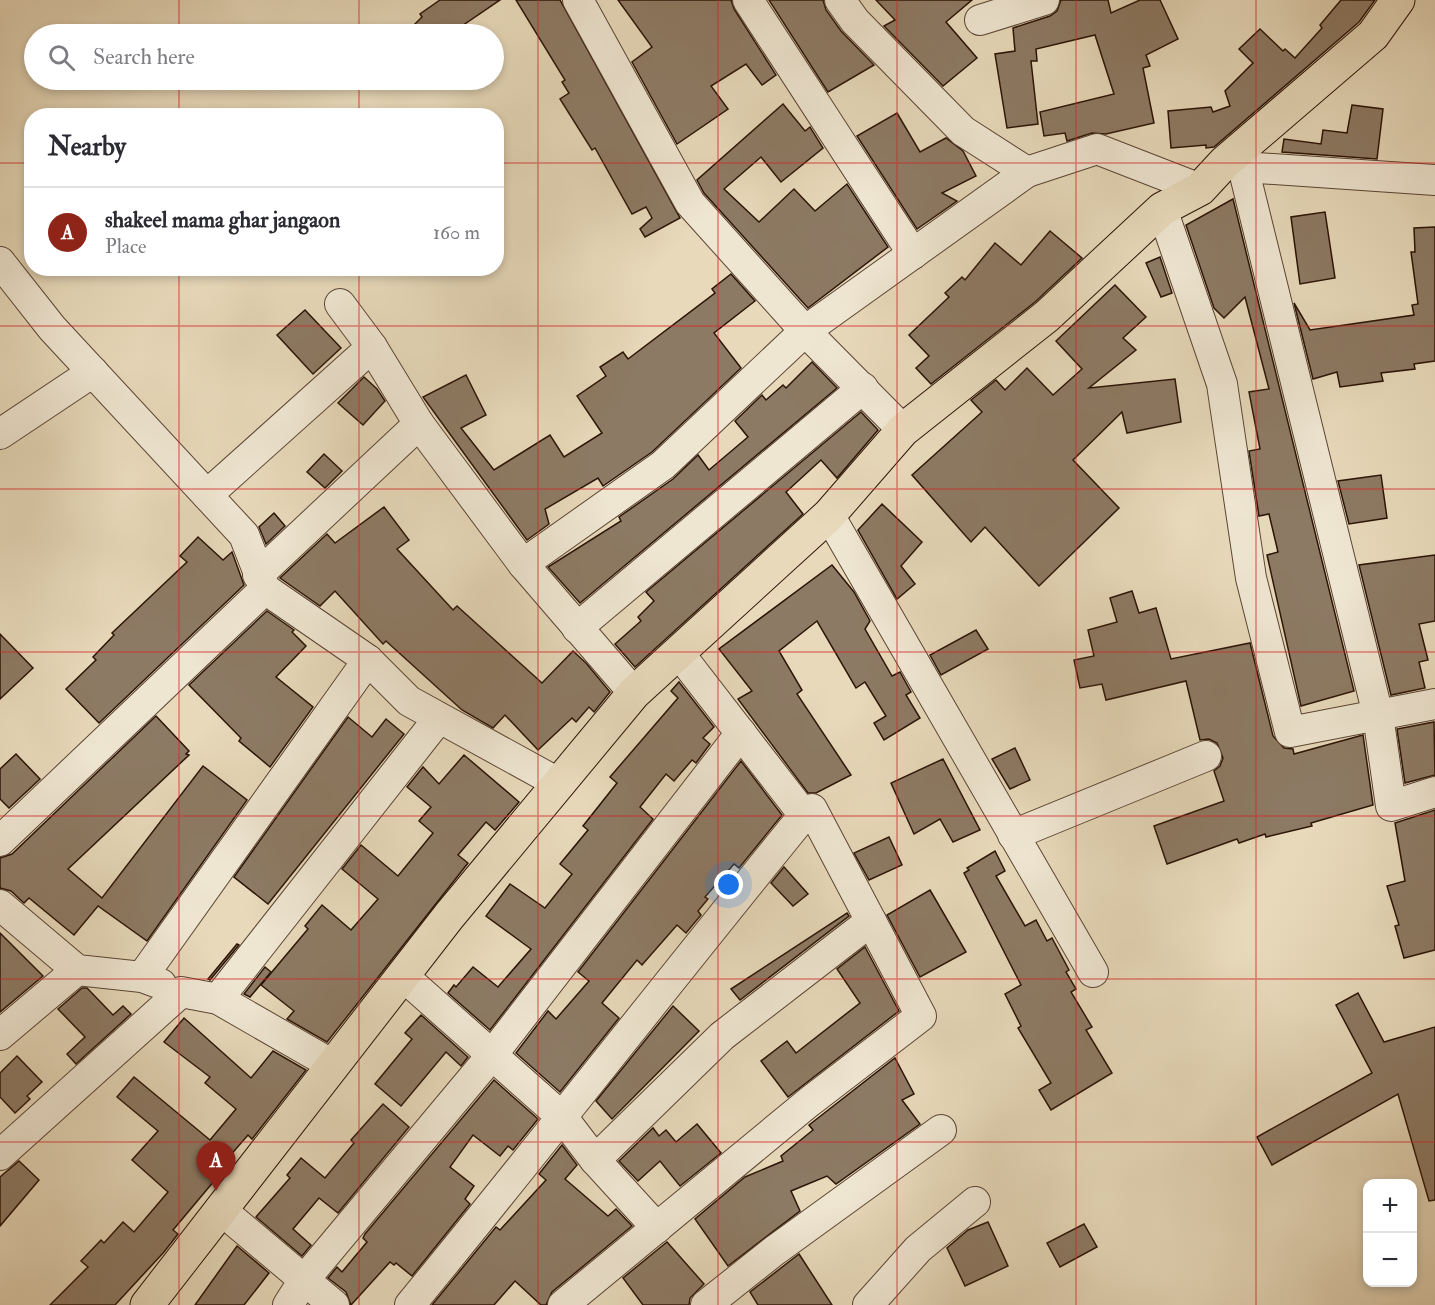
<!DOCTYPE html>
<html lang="en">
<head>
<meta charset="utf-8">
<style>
  body { margin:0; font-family:"IM FELL Double Pica",serif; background:#f7f7f7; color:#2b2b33 }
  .controls { position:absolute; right:18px; bottom:18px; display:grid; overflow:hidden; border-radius:12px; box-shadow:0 3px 9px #0003 }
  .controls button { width:54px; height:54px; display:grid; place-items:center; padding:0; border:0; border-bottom:2px solid #e1e1e2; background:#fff; color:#2b2b33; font:30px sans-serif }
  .you { position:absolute; left:729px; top:885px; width:21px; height:21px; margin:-15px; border:4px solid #fff; border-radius:50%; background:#1a73e8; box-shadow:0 0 0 9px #1a73e833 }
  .badge { display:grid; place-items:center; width:39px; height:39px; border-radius:50%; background:#8f2418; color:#fff; font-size:20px; font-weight:700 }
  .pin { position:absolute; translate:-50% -50px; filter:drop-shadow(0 2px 3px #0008) }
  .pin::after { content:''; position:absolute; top:32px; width:21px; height:18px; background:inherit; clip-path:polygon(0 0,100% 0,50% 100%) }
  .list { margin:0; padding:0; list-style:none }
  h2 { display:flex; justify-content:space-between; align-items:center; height:78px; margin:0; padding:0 24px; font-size:26px }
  h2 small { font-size:20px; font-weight:400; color:#7c7c81 }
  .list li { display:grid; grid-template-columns:39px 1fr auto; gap:18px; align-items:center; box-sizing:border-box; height:90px; padding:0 24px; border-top:2px solid #e1e1e2 }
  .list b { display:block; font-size:22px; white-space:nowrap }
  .list p { margin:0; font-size:20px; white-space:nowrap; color:#7c7c81 }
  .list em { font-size:20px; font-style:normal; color:#7c7c81 }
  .icon { flex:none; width:33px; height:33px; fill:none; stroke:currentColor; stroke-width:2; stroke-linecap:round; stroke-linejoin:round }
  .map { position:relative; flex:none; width:1435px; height:1305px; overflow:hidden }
  .search { position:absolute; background:#fff; box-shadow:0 3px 9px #0003; left:24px; top:24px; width:480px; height:66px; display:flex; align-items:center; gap:15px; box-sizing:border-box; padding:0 21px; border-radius:33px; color:#7c7c81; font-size:22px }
  .panel { position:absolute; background:#fff; box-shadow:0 3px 9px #0003; left:24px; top:108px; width:480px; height:168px; border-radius:24px }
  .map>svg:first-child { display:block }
  .building { fill:#8d7a64; stroke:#2c1407; stroke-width:1.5 }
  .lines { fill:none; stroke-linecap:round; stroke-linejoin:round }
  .minor-casing { stroke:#5b4534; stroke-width:32 }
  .major-casing { stroke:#2c1407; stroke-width:35 }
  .minor { stroke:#efe6d2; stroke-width:30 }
  .major { stroke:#e7d9ba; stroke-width:33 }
  .grid { fill:none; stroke:#d62828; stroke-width:1.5; stroke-opacity:0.55 }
</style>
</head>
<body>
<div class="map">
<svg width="1435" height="1305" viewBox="0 0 1435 1305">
  <rect width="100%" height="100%" fill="#e7d9ba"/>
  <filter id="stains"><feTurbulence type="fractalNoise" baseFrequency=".00333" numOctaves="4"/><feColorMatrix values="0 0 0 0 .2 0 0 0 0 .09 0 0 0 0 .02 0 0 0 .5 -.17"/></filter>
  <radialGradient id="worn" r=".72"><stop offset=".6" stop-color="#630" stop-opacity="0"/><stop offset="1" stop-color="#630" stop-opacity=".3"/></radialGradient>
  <g class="building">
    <polygon points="440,0 500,0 450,34 405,34 422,17 420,14"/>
    <polygon points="516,0 560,0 680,218 645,237 640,229 652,218 646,207 632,214 595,148 592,150 560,99 569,93 562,82 565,80"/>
    <polygon points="618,0 731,0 734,9 776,75 762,85 746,64 711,86 728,109 677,144 632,62 652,47"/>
    <polygon points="769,0 823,0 826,10 841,31 874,65 828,92"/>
    <polygon points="876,0 972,0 946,22 977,58 943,86 884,26 895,20"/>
    <polygon points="1061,0 1108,0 1111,13 1140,0 1160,0 1178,39 1146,55 1150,66 1143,68 1154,123 1106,134 1092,133 1067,141 1065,133 1044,136 1040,112 1114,94 1095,35 1036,49 1037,61 1031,61 1038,124 1007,128 995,54 1015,51 1013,28 1050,16 1057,11"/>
    <polygon points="1341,0 1375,0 1359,22 1214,147 1206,148 1206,145 1171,148 1168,111 1211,107 1213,112 1230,106 1225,91 1253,63 1239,49 1260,29 1283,51 1285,49 1295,58 1322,28 1320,25"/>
    <polygon points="783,104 805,131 810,127 823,148 781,182 761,157 724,189 759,222 794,189 815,211 847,184 888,247 808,308 704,193 697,180"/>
    <polygon points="1352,105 1383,109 1377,159 1282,152 1284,139 1321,144 1323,130 1347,133"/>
    <polygon points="897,113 920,152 946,138 963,151 976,176 942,193 957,201 917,229 857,136"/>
    <polygon points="1233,199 1354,691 1301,706 1267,555 1278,552 1269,514 1259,516 1249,451 1260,449 1249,392 1269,389 1245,297 1224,318 1214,308 1186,225"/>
    <polygon points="1325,212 1335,278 1300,284 1291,217"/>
    <polygon points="1435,227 1435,361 1414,364 1415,369 1381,373 1383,381 1340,387 1337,372 1313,379 1294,303 1310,330 1414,315 1412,305 1418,304 1411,252 1415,252 1414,228"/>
    <polygon points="1050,231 1082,258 1035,302 931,384 916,368 929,356 909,335 949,297 945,293 962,277 965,280 995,243 1021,265"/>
    <polygon points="1160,257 1172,293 1161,297 1146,263"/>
    <polygon points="731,274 755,301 714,333 741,368 652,452 603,486 598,478 545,509 549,524 527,540 423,397 466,375 486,415 461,428 494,470 550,435 564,457 602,433 577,396 606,376 600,367 623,352 628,359 715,293 712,289"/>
    <polygon points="1115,285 1146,317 1123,338 1136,350 1089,388 1175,379 1181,422 1127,433 1122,412 1073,460 1119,508 1039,586 985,527 971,542 912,475 982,412 971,400 996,380 1005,390 1027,368 1053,395 1082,369 1056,341"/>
    <polygon points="305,310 341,348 313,374 277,335"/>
    <polygon points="812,362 837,388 580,603 548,567 621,521 619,517 673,479 698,455 709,470 748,437 735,421 762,395 766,400 783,385 786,388"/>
    <polygon points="364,377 377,389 385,401 363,425 338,403"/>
    <polygon points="861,412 878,430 837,478 821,460 786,492 803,514 635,667 615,644 641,621 638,617 654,601 646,592"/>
    <polygon points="324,454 342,471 325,488 307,472"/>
    <polygon points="1381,475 1387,518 1349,524 1338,481"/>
    <polygon points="882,504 922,542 901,566 915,584 897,599 858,530"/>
    <polygon points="384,507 409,540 397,549 453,610 457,606 542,683 573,651 586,663 610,692 594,712 589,707 576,722 572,718 538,750 505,715 493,728 462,710 386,641 383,644 335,591 320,606 280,578 327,534 335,543"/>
    <polygon points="274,513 285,526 266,544 259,527"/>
    <polygon points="198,537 223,560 232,552 244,585 99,723 66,689 96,660 93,657 114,635 112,633 187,562 180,556"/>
    <polygon points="1435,555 1435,621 1419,624 1428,660 1419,662 1425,688 1391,695 1359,565"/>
    <polygon points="832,565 854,592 870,621 865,629 892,676 900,672 911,692 906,695 920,718 884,740 874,723 886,716 865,682 856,688 817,621 779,651 802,690 797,694 851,775 816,793 808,793 738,699 752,691 719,649"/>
    <polygon points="1132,591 1139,613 1156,608 1171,659 1250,643 1273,736 1284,748 1293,749 1294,754 1363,735 1373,805 1311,823 1312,826 1266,837 1265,834 1239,843 1237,839 1167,864 1154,826 1224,801 1214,771 1220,766 1223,758 1217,743 1209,739 1200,740 1186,681 1106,700 1102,684 1080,688 1074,660 1094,656 1088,630 1117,622 1110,598"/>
    <polygon points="267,611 294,630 292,632 306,646 276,677 313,707 270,767 239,741 241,738 189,685"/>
    <polygon points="976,630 988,649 941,675 930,655"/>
    <polygon points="0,634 33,668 0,699"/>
    <polygon points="679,682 714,727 703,738 710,744 696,763 692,760 674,781 666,774 640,807 653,819 490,1030 448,993 454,985 456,987 473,967 498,987 531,949 486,916 510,884 545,908 572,874 560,864 588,830 583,826 617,783 610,777 678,698 671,691"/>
    <polygon points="156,716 189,751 186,754 189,755 68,869 102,898 203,766 247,800 147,941 98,906 74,935 29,898 24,903 11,891 0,888 0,858 12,854"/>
    <polygon points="348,717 372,737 386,719 404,734 268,904 234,877"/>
    <polygon points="1434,722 1435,775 1405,783 1397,729"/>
    <polygon points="1015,748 1030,780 1010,789 992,759"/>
    <polygon points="16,754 40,779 9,808 0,799 0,769"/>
    <polygon points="464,755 519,802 495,830 486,822 458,855 468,863 327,1042 287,1019 294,1011 261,985 308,929 305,926 322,905 351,930 378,899 342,869 361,845 398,876 433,833 419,821 431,807 407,787 423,767 439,784"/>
    <polygon points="943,759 980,830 953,842 940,819 914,834 891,783"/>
    <polygon points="741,761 782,815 739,868 734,864 705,897 708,899 698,911 701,915 686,933 677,925 642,965 637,960 602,1003 619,1018 560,1092 516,1053 548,1011 556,1019 589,981 578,972"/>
    <polygon points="1435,810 1435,950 1404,958 1395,926 1399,925 1387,886 1405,881 1395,823"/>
    <polygon points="889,837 902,865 869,880 854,853"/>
    <polygon points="995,851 1005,871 996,876 1025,926 1036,920 1047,941 1052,938 1069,970 1066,972 1076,989 1071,992 1092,1027 1086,1030 1112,1073 1051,1110 1039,1090 1051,1083 1018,1028 1021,1026 1005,994 1021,985 964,873 969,870 967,868"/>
    <polygon points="784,867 808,894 793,906 771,883"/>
    <polygon points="930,890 966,952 920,977 887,915"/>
    <polygon points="847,913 849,916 740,1000 731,989"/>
    <polygon points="0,933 43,976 0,1012"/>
    <polygon points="237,944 239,945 210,980 208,979"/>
    <polygon points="865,947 899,1011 788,1097 761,1061 787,1041 796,1053 860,1003 837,969"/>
    <polygon points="265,967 271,972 250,997 244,994"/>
    <polygon points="82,988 87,988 113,1015 123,1006 131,1014 76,1064 67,1054 85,1037 58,1009"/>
    <polygon points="1358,993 1384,1042 1435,1027 1435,1200 1429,1201 1398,1094 1272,1165 1257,1137 1372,1073 1336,1005"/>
    <polygon points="673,1006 699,1031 612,1119 596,1101"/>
    <polygon points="421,1015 468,1057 461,1066 446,1052 401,1106 375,1084 412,1039 405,1033"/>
    <polygon points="184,1018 251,1078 273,1051 306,1070 252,1139 248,1135 221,1166 225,1168 173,1230 178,1234 164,1252 115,1305 50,1305 88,1267 81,1261 101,1240 104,1243 123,1222 134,1232 168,1192 132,1160 158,1131 117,1097 134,1077 210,1140 236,1109 205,1083 210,1077 164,1042"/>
    <polygon points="17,1056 42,1082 27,1096 30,1099 15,1113 0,1097 0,1073"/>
    <polygon points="895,1058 914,1094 902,1100 920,1124 836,1184 827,1176 791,1191 800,1211 728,1266 695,1219 745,1177 783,1161 781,1156 813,1130 809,1125"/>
    <polygon points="494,1080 538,1119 513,1150 508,1146 500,1156 473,1135 450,1167 474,1186 465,1199 470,1204 412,1276 396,1263 394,1265 390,1262 351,1305 346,1292 328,1278 337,1267 342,1272 367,1242 363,1238 365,1234"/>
    <polygon points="383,1104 409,1127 338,1213 319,1198 293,1229 311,1245 302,1256 256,1217 290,1178 287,1175 301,1158 325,1178 354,1143 351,1140"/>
    <polygon points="697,1124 721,1153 680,1186 660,1161 638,1181 619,1161 653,1128 659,1136 666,1130 676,1142"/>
    <polygon points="562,1145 577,1165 565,1179 608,1216 616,1209 632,1226 552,1292 546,1305 541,1305 515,1281 494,1305 432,1305 496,1227 500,1230 546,1180 539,1174"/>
    <polygon points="19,1161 39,1180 0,1226 0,1177"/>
    <polygon points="988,1222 1008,1266 965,1286 947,1248 968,1230"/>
    <polygon points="1084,1224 1097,1247 1060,1267 1047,1243"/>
    <polygon points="667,1242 704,1284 690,1298 689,1305 643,1305 623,1278"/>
    <polygon points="237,1246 269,1273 244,1305 195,1305"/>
    <polygon points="799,1254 832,1305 758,1305 750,1292"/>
  </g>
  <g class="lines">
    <g class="minor-casing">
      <g id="minor">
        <polyline points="578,0 690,203 805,331 903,430"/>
        <polyline points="748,0 913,254"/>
        <polyline points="840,0 855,21 963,131 1027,172 1097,149 1200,189"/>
        <polyline points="980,20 1044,0"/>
        <polyline points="1226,163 1243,167 1435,180"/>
        <polyline points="1243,167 1378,715 1391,806 1435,792"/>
        <polyline points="1162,209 1222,384 1251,578 1290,732 1435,704"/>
        <polyline points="0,262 52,328 244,535 265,589 368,660 409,701 560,784"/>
        <polyline points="340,304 372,347 419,424 523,564"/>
        <polyline points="0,434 93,372"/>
        <polyline points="207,495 372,347"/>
        <polyline points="829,515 1093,972"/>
        <polyline points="258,575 419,424"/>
        <polyline points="577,628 863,388"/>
        <polyline points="634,693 523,564 663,465 805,331 1027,172"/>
        <polyline points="1013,835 1206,756"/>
        <polyline points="0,841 265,589"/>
        <polyline points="0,905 77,970 142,977 161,984"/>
        <polyline points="403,976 563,1118 595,1160 657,1228"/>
        <polyline points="142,977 368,660"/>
        <polyline points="218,999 439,718"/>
        <polyline points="0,1035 77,970"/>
        <polyline points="0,1155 181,992 218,999 331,1064"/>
        <polyline points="595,1160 722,1036 871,921"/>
        <polyline points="220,1209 334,1305"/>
        <polyline points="288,1305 304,1280 492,1055 741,733"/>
        <path d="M410,1305C543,1143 672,977 804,815"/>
        <polyline points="563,1305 809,1102 921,1016 812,809 804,815 678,652"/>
        <polyline points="706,1305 774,1251 941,1130"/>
        <polyline points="868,1305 918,1249 975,1202"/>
      </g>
    </g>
    <g class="major-casing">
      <polyline id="major" points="147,1305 449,916 634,693 829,515 903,430 1047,316 1162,209 1200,189 1225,162 1373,35 1398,0"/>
    </g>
    <use href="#minor" class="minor"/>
    <use href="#major" class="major"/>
  </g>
  <path class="grid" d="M179,0V34M359,0V34M538,0V1305M718,0V1305M897,0V1305M1076,0V1305M1256,0V1305M179,80V116M359,80V116M0,163H32M496,163H1435M179,268V1305M359,268V1305M0,326H1435M0,489H1435M0,652H1435M0,816H1435M0,979H1435M0,1142H1435"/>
  <rect width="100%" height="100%" filter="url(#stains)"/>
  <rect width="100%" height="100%" fill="url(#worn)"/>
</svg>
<div class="controls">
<button>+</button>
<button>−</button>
</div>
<div class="you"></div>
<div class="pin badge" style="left:216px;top:1191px">A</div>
<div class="search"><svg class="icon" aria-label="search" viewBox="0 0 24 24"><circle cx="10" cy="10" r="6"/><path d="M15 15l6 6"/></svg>Search here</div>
<section class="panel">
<h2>Nearby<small></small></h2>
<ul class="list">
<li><span class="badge">A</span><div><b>shakeel mama ghar jangaon</b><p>Place</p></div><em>160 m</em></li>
</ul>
</section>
</div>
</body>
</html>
